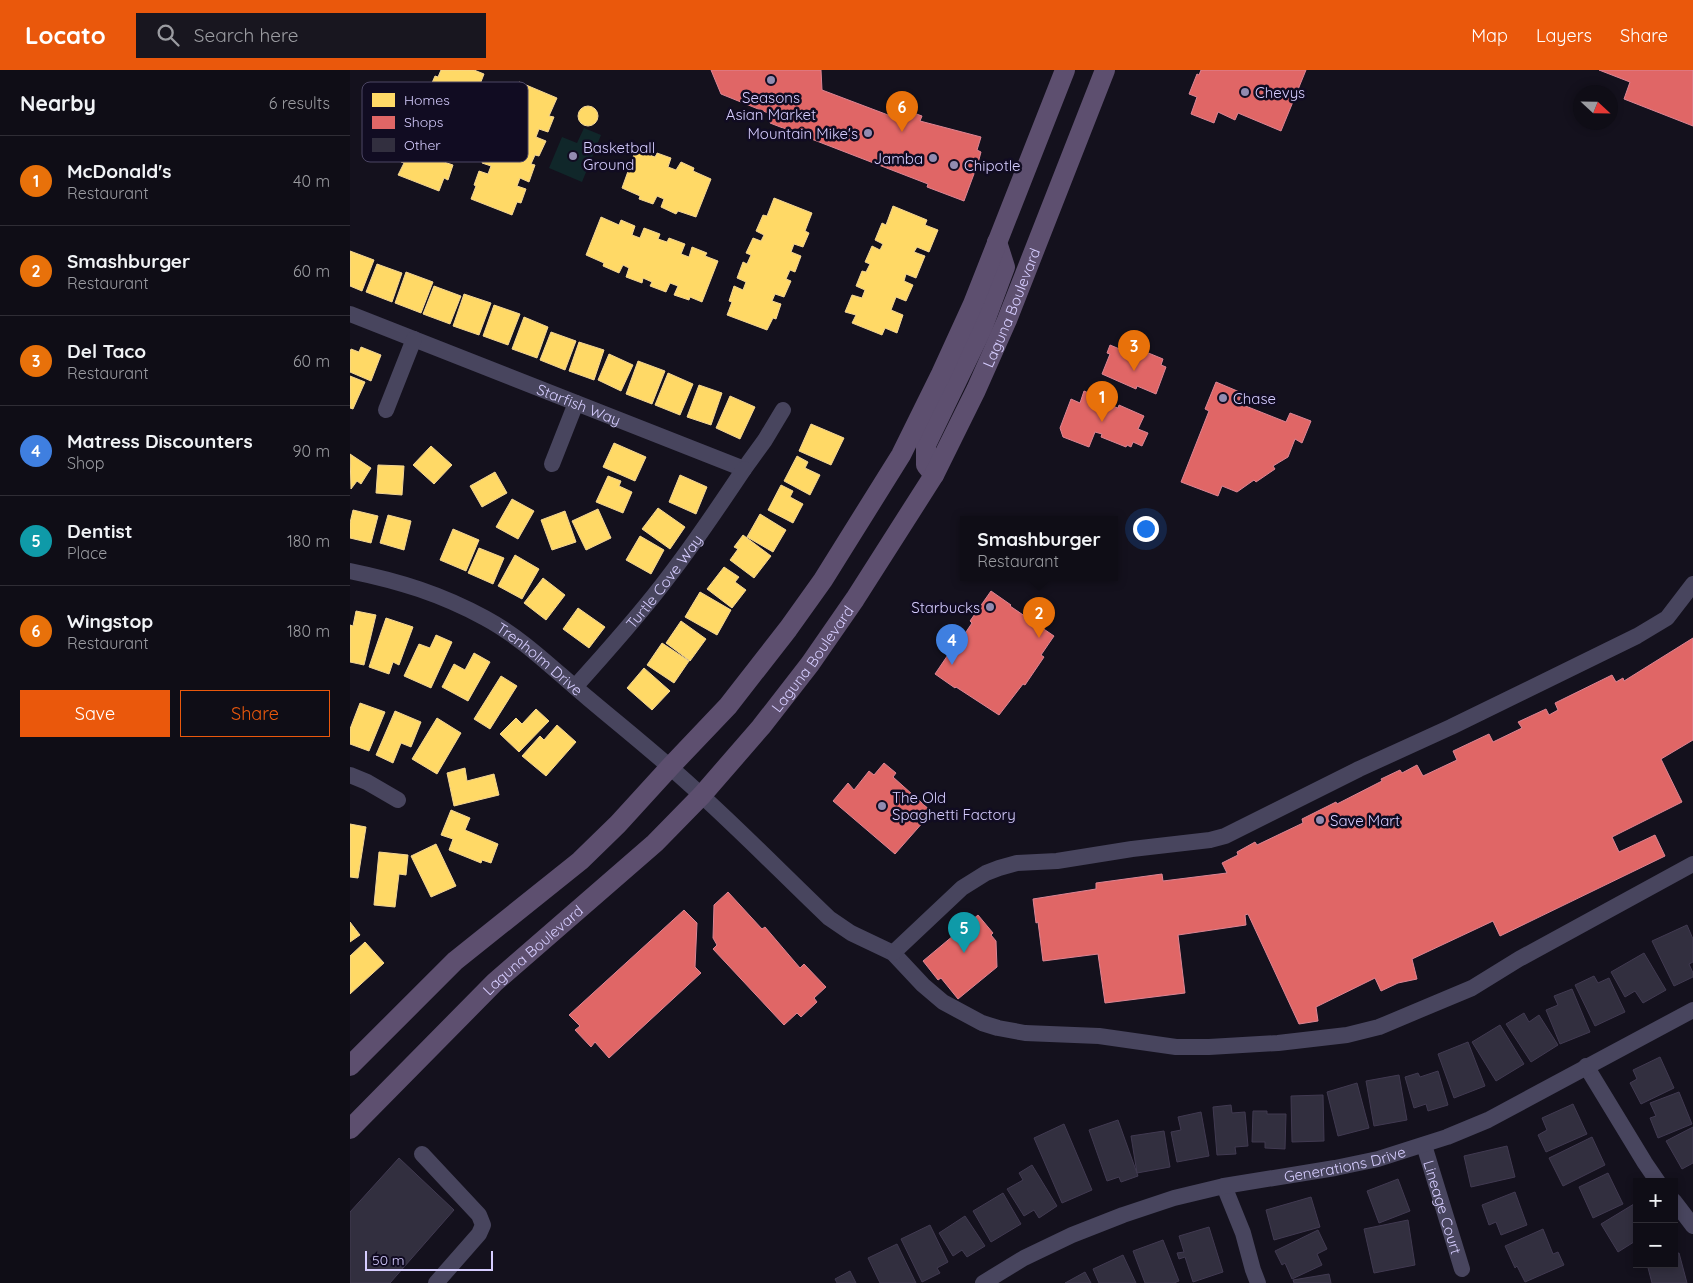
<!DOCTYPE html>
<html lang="en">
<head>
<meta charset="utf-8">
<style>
  body { margin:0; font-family:Quicksand,sans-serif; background:#18161f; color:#f1f3f6 }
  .controls { position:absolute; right:15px; bottom:15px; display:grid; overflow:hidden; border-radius:0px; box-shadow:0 2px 8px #0003 }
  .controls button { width:45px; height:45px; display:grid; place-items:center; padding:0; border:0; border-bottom:1px solid #2f2d35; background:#0f0d16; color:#f1f3f6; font:25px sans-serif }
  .compass { position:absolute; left:1223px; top:15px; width:45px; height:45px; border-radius:50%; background:#0f0d16; box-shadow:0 2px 8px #0003; rotate:112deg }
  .scale { position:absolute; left:15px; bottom:12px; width:128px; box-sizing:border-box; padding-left:5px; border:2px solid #d6cdff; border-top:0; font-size:14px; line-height:18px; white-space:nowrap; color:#d6cdff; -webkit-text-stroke:4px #110c22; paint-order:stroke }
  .you { position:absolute; left:795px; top:458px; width:18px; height:18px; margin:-12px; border:4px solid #fff; border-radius:50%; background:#1a73e8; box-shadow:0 0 0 8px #1a73e833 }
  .badge { display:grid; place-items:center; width:32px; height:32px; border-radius:50%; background:#ea580c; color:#fff; font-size:16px; font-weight:700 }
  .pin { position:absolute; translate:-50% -41px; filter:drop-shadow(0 1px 2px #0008) }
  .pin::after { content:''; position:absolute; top:26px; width:18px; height:15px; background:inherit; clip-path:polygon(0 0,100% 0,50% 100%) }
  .popup { position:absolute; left:610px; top:446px; width:158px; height:65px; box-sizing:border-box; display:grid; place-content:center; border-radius:0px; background:#0f0d16; filter:drop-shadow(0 1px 4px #0005); font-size:16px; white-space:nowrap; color:#9b9ca1 }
  .popup b { font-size:19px; color:#f1f3f6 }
  .popup::after { content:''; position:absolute; left:50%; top:100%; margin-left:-10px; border:10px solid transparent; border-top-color:#0f0d16 }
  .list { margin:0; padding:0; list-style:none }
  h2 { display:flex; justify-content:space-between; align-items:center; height:65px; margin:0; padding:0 20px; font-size:21px }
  h2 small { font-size:16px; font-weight:400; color:#9b9ca1 }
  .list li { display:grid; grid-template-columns:32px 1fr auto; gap:15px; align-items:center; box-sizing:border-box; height:90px; padding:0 20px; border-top:1px solid #2f2d35 }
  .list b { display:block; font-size:19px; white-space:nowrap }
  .list p { margin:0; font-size:16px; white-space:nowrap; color:#9b9ca1 }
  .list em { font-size:16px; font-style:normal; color:#9b9ca1 }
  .actions { display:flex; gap:10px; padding:15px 20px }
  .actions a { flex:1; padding:11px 0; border:1px solid #ea580c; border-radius:0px; text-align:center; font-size:18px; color:#ea580c }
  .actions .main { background:#ea580c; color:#fff }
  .icon { flex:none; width:28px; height:28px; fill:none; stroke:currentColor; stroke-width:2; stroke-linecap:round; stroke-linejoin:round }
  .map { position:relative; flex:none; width:1343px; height:1213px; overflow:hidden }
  header { display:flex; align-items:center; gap:30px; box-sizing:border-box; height:70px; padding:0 25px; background:#ea580c; color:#fff }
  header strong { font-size:24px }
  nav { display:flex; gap:28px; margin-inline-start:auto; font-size:18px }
  .search { width:350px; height:45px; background:#18161f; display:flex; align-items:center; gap:12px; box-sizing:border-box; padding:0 18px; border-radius:0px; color:#9b9ca1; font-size:19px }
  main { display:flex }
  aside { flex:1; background:#0f0d16 }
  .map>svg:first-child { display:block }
  .green { fill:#10272a }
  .homes { fill:#ffd966; stroke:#f3d594 }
  .shops { fill:#e06666; stroke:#dd8594 }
  .building { fill:#322f3f; stroke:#413a51 }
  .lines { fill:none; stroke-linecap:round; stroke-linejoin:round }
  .minor { stroke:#48455e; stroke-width:16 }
  .major { stroke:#5d4f6f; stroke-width:20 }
  .poi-dot { fill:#928bb0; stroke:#110c22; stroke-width:2 }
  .labels { text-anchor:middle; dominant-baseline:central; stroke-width:5; stroke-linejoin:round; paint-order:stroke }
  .poi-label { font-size:15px; fill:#d6cdff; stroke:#110c22; text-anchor:start }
  .street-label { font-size:15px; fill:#d6cdff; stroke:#110c22 }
  .key { fill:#110c22; stroke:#4c4664; stroke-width:1 }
  .key-label { font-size:14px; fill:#d6cdff }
</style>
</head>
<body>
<header>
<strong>Locato</strong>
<div class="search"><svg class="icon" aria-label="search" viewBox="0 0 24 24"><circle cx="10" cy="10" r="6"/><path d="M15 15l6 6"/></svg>Search here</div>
<nav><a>Map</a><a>Layers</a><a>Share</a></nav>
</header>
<main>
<aside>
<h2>Nearby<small>6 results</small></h2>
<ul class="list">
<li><span class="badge" style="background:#e8710a">1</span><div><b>McDonald's</b><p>Restaurant</p></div><em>40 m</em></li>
<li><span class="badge" style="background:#e8710a">2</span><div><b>Smashburger</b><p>Restaurant</p></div><em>60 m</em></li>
<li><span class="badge" style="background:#e8710a">3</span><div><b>Del Taco</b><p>Restaurant</p></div><em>60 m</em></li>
<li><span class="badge" style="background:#3f7fe0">4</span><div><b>Matress Discounters</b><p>Shop</p></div><em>90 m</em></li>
<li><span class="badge" style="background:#0f9aa8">5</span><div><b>Dentist</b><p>Place</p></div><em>180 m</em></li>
<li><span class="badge" style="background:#e8710a">6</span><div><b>Wingstop</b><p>Restaurant</p></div><em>180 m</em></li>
</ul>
<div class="actions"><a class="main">Save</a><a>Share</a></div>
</aside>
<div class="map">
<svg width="1343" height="1213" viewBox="0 0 1343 1213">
  <rect width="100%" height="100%" fill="#14111d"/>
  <polygon class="green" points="234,58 251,65 232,112 199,98 212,67 227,73"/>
  <g class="homes">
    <polygon points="91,0 124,0 134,4 127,22 131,24 125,38 116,35 113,43 123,47 116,63 112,61 108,70 113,72 106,88 97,85 94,92 103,95 98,110 94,108 89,121 48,105 54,93 51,92 56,77 65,81 68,73 59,69 65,53 69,55 73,46 68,44 75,29 83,32 86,26 78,22 85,6 88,7"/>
    <polygon points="169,12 207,28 199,46 204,47 198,62 189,59 186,67 196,71 189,86 185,85 181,94 185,95 179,112 170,108 167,116 176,119 171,133 167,132 162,145 121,129 126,116 124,115 129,101 138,104 141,96 132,93 138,77 142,78 145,70 141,68 147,52 156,55 159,50 151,46 158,29 161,30"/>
    <circle cx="238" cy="46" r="10"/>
    <polygon points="286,79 305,87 307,83 321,88 318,97 326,100 331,92 344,98 343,101 361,109 346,147 328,141 326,144 311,137 314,129 307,126 303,134 289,129 290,126 272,118"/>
    <polygon points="424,128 462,143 455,161 459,163 453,177 444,174 441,182 451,186 445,202 440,200 436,209 441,211 434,227 425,224 422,231 431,234 426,249 423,248 417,260 377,245 382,232 379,231 384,216 393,220 396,212 387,208 393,192 397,194 401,185 396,183 403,168 411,171 414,165 406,161 413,145 417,146"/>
    <polygon points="543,136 577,150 575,155 588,160 579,182 567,177 564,182 575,186 566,208 556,204 554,211 563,215 556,231 546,227 541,240 553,245 547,263 535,258 532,265 502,253 506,245 495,242 502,225 512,228 515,220 506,216 512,201 516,202 520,194 515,192 522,176 530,180 533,174 525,170 532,153 536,155"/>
    <polygon points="251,147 269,155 271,150 285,156 282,165 290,168 294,158 310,164 308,169 317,172 319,168 335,174 331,184 339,187 342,177 357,183 355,186 368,191 352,232 340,227 339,230 324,225 328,216 320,213 316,222 300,216 302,212 293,208 292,213 276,207 279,198 273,195 269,203 253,196 254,193 236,185"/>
    <polygon points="0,181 24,190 12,221 0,216"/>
    <polygon points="27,194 52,203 42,232 16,222"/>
    <polygon points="56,202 83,212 71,243 45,233"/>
    <polygon points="84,216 111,226 100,254 73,244"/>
    <polygon points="114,224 141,233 129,265 103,256"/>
    <polygon points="144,235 170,244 158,275 133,266"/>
    <polygon points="174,247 198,257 187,288 162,279"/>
    <polygon points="201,262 226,271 215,300 190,290"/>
    <polygon points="229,272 254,280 244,310 219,301"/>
    <polygon points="11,277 31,285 21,311 0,302 0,282 1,279 9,282"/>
    <polygon points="259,284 283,295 271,321 248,310"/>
    <polygon points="288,291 315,301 302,334 276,324"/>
    <polygon points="318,303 343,314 330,345 305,335"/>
    <polygon points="0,306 15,312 3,339 0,338"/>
    <polygon points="349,315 372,323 361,355 337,347"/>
    <polygon points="380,326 405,337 390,369 366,358"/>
    <polygon points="461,354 494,368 481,395 449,381"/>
    <polygon points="264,373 296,387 285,411 253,397"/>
    <polygon points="81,376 102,395 84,414 63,395"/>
    <polygon points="0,384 21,398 11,414 7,411 1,419"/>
    <polygon points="447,386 458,392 455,398 470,405 460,425 434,411"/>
    <polygon points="28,395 54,396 52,425 26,423"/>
    <polygon points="145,402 157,423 132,437 120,416"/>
    <polygon points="330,405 357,417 346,444 319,432"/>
    <polygon points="258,406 271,411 269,416 282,422 273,443 246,432"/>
    <polygon points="431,415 443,421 440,427 453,434 443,453 418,440"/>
    <polygon points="162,429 184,441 168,469 146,457"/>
    <polygon points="308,438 335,457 320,479 292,459"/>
    <polygon points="248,439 261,468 236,480 222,451"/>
    <polygon points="3,440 28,446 21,473 0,468 0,453"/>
    <polygon points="215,441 226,472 202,480 191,450"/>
    <polygon points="410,444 436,460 423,482 397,467"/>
    <polygon points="38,445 61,451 54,480 30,473"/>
    <polygon points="103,459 129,470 116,501 90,490"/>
    <polygon points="393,465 421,486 404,508 380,490 388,479 384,477"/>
    <polygon points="290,466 314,480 301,504 276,490"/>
    <polygon points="129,478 154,488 143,514 118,503"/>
    <polygon points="165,485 189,499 172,529 148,516"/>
    <polygon points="374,497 389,507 385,512 396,520 382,538 357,519"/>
    <polygon points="193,508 215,525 196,550 174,533"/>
    <polygon points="350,522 381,540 367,565 335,547"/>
    <polygon points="228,538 255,557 239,578 213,559"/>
    <polygon points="6,541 26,545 14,595 0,592 0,555 3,556"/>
    <polygon points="36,548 63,557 49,595 43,592 39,604 19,597"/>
    <polygon points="331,551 356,569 340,591 316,573"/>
    <polygon points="86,565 102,572 81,618 54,606 69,574 80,578"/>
    <polygon points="312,573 339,591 324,613 297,595"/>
    <polygon points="124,583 140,592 118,631 92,617 104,594 115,600"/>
    <polygon points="294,598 320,621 302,640 277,618"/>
    <polygon points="151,606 167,616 140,659 124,649"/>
    <polygon points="10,633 35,642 19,681 0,674 0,659"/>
    <polygon points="186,639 199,651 169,682 150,664 166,648 172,654"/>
    <polygon points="45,641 71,652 61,677 51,673 43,693 26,685"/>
    <polygon points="87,648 111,663 87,704 62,689"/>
    <polygon points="207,655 226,672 196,706 172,686 190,666 194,670"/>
    <polygon points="115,698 117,711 144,704 149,725 104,736 97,703"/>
    <polygon points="101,740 120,748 115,760 148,774 141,793 132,790 131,793 99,780 103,769 91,765"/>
    <polygon points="0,754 16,757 8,808 0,807"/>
    <polygon points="86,774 106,816 81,827 61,786"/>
    <polygon points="29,782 58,785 56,805 49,804 45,837 24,835"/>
    <polygon points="0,852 10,865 0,872"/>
    <polygon points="15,872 34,893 0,924 0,886"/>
  </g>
  <g class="shops">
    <polygon points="361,0 471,0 472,20 546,48 550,38 572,46 570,51 631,67 627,80 631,82 628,93 614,131 577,117 578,114 420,53 423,45 371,24"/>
    <polygon points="851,0 956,0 931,61 888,43 885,50 868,42 864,53 841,44 847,27 839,24 847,4 849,5"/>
    <polygon points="1249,0 1343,0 1343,56 1274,29 1280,12"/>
    <polygon points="760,275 784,285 784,284 794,288 796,282 813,289 811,295 816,297 806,324 787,316 786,319 752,304 760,284 757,283"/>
    <polygon points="866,312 892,323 888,333 936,352 940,343 961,351 952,373 945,369 938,387 923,396 925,399 906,412 904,410 887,422 872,416 868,426 831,412 859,341 855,339"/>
    <polygon points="734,321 758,331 757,334 768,338 769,335 794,346 788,359 798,363 792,376 783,372 781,377 777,375 776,377 751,367 752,364 745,362 739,377 713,367 710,358 721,329 730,333"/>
    <polygon points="641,521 661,535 660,536 704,566 691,585 694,587 675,615 673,614 649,645 606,617 605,618 585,604 606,573 608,574 622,553 620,551"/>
    <polygon points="1343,568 1343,670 1311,689 1332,732 1262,767 1269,782 1305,765 1315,786 1150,866 1143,851 1062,889 1067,909 1048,913 1031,921 1025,908 966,937 968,951 949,954 898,844 895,845 896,855 828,865 835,923 755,933 748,884 693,891 688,852 686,853 683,829 746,819 746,813 812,804 813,811 877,803 872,793 888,785 887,782 905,772 907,775 953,753 952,749 986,732 987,734 1032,711 1031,709 1050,700 1052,703 1067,695 1073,706 1107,690 1103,681 1139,664 1143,672 1172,658 1168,652 1196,639 1199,645 1208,640 1205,633 1262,605 1266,612 1273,608 1274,611"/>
    <polygon points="534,693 546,703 543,707 582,742 545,784 483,731 498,713 504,720 519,701 524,705"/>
    <polygon points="378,822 412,859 415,857 450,898 454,894 476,917 464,928 467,932 451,947 447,943 434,955 363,879 367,875 363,868 364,835"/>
    <polygon points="334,840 347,853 345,897 351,903 259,988 245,972 241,977 225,960 230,956 219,945"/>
    <polygon points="628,845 643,863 641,865 646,871 647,897 608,929 591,908 588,910 573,891"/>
  </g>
  <g class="building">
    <polygon points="1337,855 1343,869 1343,892 1339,894 1343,903 1343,907 1324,916 1302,871"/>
    <polygon points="1294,883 1316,920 1293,933 1285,921 1275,927 1261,902"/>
    <polygon points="1244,906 1248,913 1259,908 1275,942 1245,956 1225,915"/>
    <polygon points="1222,919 1240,962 1210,974 1196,940 1208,935 1204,926"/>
    <polygon points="1174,943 1179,952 1189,945 1208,975 1181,992 1156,954"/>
    <polygon points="1150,955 1174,994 1146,1011 1122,972"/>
    <polygon points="1118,972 1135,1016 1104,1028 1088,984"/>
    <polygon points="1310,987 1324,1018 1291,1034 1280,1013 1287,1009 1283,1000"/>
    <polygon points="1088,1001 1098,1035 1078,1041 1076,1034 1064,1038 1055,1007 1068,1003 1070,1007"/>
    <polygon points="1049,1005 1057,1050 1024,1056 1016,1011"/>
    <polygon points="1007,1013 1019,1058 988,1066 977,1022"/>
    <polygon points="1329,1022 1342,1054 1308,1068 1300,1048 1306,1046 1300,1033"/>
    <polygon points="973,1025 974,1071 942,1072 941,1026"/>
    <polygon points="1223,1034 1237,1064 1196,1082 1188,1065 1197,1060 1192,1048"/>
    <polygon points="881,1035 882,1043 895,1042 898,1076 885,1077 886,1084 867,1085 863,1037"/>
    <polygon points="903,1041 917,1041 917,1044 936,1044 935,1079 915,1078 915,1072 902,1072"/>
    <polygon points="851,1042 859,1086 827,1092 821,1062 831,1060 828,1047"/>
    <polygon points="768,1050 788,1106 771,1112 769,1107 757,1111 739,1060"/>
    <polygon points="714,1054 742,1120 712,1133 684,1068"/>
    <polygon points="1343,1057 1343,1093 1332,1099 1316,1071"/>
    <polygon points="814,1061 820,1097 787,1103 781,1066"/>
    <polygon points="1242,1067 1255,1095 1213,1116 1199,1088"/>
    <polygon points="1157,1076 1165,1107 1121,1117 1114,1086"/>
    <polygon points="49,1088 104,1140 40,1213 0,1213 0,1142"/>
    <polygon points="682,1095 707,1136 689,1148 684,1140 674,1146 657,1119 673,1110 669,1103"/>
    <polygon points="1258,1103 1273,1134 1243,1148 1229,1117"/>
    <polygon points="1048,1109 1060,1141 1029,1153 1017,1121"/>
    <polygon points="1165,1122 1177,1155 1151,1165 1146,1152 1139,1155 1132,1135"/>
    <polygon points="653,1123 671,1154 641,1172 623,1141"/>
    <polygon points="961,1127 970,1157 924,1170 916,1140"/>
    <polygon points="1284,1134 1287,1139 1287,1170 1268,1182 1251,1154"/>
    <polygon points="615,1146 635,1176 617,1187 612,1180 603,1186 589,1163"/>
    <polygon points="1058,1150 1065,1195 1024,1203 1014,1159"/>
    <polygon points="580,1155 598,1192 587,1198 590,1203 572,1212 551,1169"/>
    <polygon points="859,1157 873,1202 843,1212 835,1187 829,1189 827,1183 834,1182 829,1166"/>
    <polygon points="1193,1159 1203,1184 1208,1182 1214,1195 1175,1212 1167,1196 1165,1198 1155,1176"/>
    <polygon points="968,1160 977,1179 967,1184 972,1195 942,1209 935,1193 932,1195 925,1181"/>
    <polygon points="813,1170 829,1211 824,1213 795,1213 783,1181"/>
    <polygon points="547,1174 566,1213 530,1213 518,1188"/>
    <polygon points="1329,1183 1337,1213 1302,1213 1297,1194 1324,1194 1324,1184"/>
    <polygon points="773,1185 786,1213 749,1213 743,1199"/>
    <polygon points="500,1201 506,1213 487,1213 485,1209"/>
    <polygon points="735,1202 741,1213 715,1213"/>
    <polygon points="979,1204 981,1213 944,1213 943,1210"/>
  </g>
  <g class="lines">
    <g class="minor">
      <path id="s1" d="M0,244L394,399L415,370L433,340"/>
      <polyline points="36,340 64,269"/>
      <polyline points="202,394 226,333"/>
      <path id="s2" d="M0,501C49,511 91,524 135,548C174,569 205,601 239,629C277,661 315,691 351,725C395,765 436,807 479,848L501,863L543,883L573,915L593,932L632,953L648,958L675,963L749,966L826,977H859L928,973L997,965L1029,957L1122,918L1169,889L1343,794"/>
      <path id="s3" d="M225,617C257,581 290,545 319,506C346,471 370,435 394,399"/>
      <polyline points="0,705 17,712 48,730"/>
      <polyline points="543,883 612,818 636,803 649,798 667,793 707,791 782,779 860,770 875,766 1009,699 1101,657 1287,566 1317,548 1343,514"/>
      <polyline points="1236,996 1295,1093 1308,1112"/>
      <path id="s4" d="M1074,1075L1112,1199"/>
      <polyline points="72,1084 129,1145 133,1155 129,1164 86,1213"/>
      <polyline points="874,1116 893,1163 903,1200 908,1213"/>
      <polyline points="1324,1131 1343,1156"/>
      <path id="s5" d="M633,1213L674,1188L722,1165L773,1145L824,1128L874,1116L985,1098L1028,1089L1097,1067L1138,1050L1343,940"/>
    </g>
    <g class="major">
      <polyline points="584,405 576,395 576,375 632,259 655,197 647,172"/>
      <polyline points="0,996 105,891 230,791 268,754 320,697 378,636 438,559 473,510 551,385 591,304 623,234 715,0"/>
      <path id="s6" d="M0,1059L145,912L305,773L352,725L411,657L460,594L505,529L584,405L626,320L657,250L755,0"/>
    </g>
  </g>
  <g class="poi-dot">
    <circle cx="421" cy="10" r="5"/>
    <circle cx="895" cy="22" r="5"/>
    <circle cx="518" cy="63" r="5"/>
    <circle cx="223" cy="86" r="5"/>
    <circle cx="583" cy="88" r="5"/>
    <circle cx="604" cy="95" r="5"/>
    <circle cx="873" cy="328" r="5"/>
    <circle cx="640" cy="537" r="5"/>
    <circle cx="532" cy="736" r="5"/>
    <circle cx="970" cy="750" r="5"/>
  </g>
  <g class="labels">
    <g class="poi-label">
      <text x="905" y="22">Chevys</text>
      <text x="421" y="27" text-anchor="middle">Seasons<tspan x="421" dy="17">Asian Market</tspan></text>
      <text x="508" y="63" text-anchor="end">Mountain Mike's</text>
      <text x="233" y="77">Basketball<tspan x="233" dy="17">Ground</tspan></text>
      <text x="573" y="88" text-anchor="end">Jamba</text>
      <text x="614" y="95">Chipotle</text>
      <text x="883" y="328">Chase</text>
      <text x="630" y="537" text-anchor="end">Starbucks</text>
      <text x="542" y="727">The Old<tspan x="542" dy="17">Spaghetti Factory</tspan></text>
      <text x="980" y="750">Save Mart</text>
    </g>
    <g class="street-label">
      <text stroke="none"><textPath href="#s6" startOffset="1066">Laguna Boulevard</textPath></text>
      <text stroke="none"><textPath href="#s1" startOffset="246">Starfish Way</textPath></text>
      <text stroke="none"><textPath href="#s3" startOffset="138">Turtle Cove Way</textPath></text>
      <text stroke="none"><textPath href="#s6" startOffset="661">Laguna Boulevard</textPath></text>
      <text stroke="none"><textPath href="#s2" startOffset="212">Trenholm Drive</textPath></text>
      <text stroke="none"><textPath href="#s6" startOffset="256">Laguna Boulevard</textPath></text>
      <text stroke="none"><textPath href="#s5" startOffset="384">Generations Drive</textPath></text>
      <text stroke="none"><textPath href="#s4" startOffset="65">Lineage Court</textPath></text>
    </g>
  </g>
  <rect x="12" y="12" width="166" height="80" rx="8" class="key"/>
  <rect x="22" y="23" width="23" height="14" fill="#ffd966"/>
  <rect x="22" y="46" width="23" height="13" fill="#e06666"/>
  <rect x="22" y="68" width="23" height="14" fill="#322f3f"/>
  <g class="key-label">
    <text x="54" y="35">Homes</text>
    <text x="54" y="57">Shops</text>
    <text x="54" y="80">Other</text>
  </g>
</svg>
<div class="controls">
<button>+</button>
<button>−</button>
</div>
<svg class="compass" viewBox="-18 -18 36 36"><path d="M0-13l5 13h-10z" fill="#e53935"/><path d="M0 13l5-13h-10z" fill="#9b9ca1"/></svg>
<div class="scale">50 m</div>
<div class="you"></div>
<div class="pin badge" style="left:752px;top:352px;background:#e8710a">1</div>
<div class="pin badge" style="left:689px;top:568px;background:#e8710a">2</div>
<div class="popup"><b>Smashburger</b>Restaurant</div>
<div class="pin badge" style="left:784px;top:301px;background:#e8710a">3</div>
<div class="pin badge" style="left:602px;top:595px;background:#3f7fe0">4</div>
<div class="pin badge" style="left:614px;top:883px;background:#0f9aa8">5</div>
<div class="pin badge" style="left:552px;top:62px;background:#e8710a">6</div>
</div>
</main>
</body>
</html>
